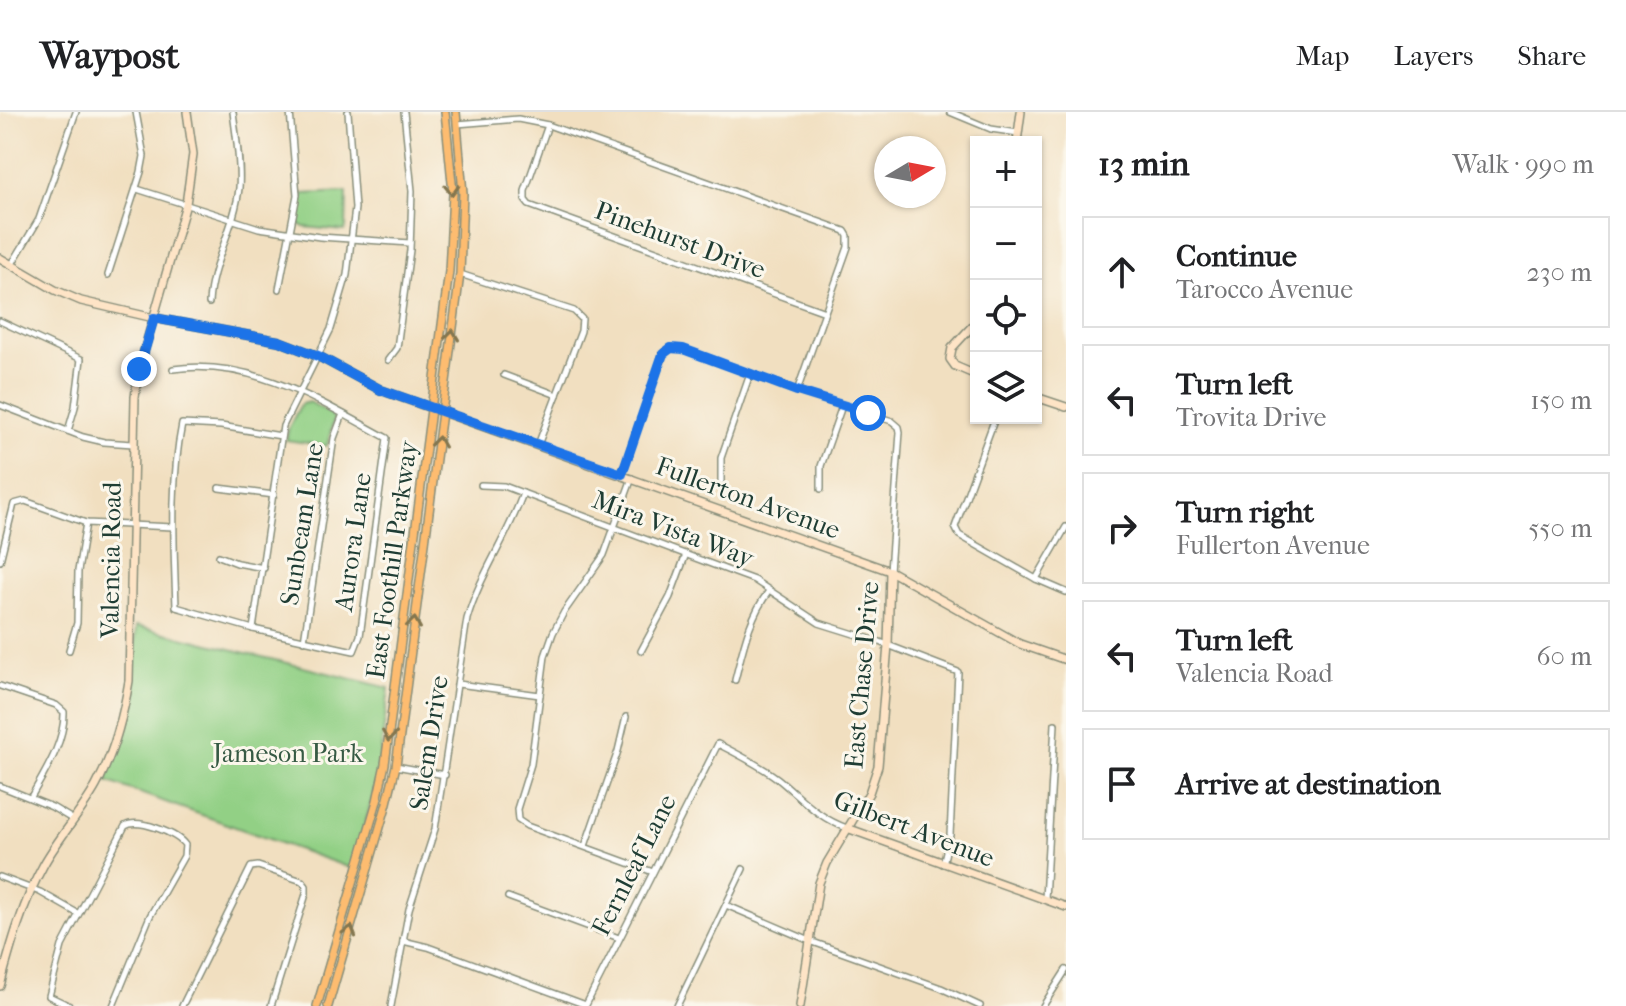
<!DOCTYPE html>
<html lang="en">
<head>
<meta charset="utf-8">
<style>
  body { margin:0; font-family:"IM FELL French Canon",serif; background:#f2f2f2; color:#202124 }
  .controls { position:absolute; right:24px; top:24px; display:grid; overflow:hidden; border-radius:0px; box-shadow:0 2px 6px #0004 }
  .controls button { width:72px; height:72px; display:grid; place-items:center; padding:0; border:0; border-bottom:2px solid #e0e0e0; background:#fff; color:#202124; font:40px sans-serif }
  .compass { position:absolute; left:874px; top:24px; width:72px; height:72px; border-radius:50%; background:#fff; box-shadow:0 2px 6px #0004; rotate:80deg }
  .stop { position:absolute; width:24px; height:24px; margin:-18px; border:6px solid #1a73e8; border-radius:50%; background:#fff }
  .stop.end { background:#1a73e8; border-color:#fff; box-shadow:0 2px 8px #0008 }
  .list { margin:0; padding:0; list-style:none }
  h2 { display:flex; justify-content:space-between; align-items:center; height:104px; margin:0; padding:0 32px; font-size:34px }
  h2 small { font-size:26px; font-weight:400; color:#757577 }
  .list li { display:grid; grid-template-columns:52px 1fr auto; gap:24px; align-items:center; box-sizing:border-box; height:112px; margin:0 16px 16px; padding:0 16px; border:2px solid #e0e0e0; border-radius:0px }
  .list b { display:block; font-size:30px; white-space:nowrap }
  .list p { margin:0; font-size:26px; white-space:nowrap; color:#757577 }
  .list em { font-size:26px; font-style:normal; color:#757577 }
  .icon { flex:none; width:44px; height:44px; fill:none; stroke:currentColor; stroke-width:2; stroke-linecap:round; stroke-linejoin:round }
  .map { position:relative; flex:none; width:1066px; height:894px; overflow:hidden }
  header { display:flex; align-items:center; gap:48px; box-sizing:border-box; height:112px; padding:0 40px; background:#fff; border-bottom:2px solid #e0e0e0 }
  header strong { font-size:38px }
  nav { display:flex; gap:44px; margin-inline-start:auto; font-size:28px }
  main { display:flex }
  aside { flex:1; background:#fff }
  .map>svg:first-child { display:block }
  .green { fill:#92d085; stroke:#58865c; stroke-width:2 }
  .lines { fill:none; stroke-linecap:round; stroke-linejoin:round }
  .street-casing { stroke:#888e7a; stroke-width:8 }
  .secondary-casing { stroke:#888e7a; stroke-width:10 }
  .primary-casing { stroke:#888e7a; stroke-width:10 }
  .street { stroke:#fff; stroke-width:5 }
  .secondary { stroke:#fee4c6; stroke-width:7 }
  .primary { stroke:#fdbc70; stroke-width:7 }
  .oneway { stroke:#83764f }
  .route { stroke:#1a73e8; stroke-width:10 }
  .labels { text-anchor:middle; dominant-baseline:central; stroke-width:6; stroke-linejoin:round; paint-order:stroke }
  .street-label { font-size:26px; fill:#1f3d34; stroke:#fbf7ec }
  .park-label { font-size:26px; fill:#365a44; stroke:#fbf7ec }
</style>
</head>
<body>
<header>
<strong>Waypost</strong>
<nav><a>Map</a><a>Layers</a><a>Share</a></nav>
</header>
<main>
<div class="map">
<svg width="1066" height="894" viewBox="0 0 1066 894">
  <rect width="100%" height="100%" fill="#fbf7ec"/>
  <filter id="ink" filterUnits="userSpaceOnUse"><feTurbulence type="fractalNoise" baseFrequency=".0125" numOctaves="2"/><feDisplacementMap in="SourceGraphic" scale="16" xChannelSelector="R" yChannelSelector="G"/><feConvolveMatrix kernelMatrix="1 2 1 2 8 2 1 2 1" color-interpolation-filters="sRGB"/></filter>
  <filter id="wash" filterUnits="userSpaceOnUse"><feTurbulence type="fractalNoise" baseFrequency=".006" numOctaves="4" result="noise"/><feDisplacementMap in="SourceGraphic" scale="32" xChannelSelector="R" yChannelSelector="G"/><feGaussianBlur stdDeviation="1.8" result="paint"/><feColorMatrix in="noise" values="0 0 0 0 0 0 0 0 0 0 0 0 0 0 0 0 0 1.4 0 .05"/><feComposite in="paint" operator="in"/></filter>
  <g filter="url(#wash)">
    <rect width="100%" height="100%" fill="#f1dfc0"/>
    <g class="green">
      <polygon points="347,80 346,116 344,119 304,115 299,112 302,82"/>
      <polygon points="310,290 332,303 334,307 327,334 286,328 289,315 301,292"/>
      <polygon points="136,514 389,576 377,668 353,757 106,669 131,600"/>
    </g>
  </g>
  <g filter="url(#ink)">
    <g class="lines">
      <g class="street-casing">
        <g id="street">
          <polyline points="950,0 991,17 1018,21"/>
          <polyline points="457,12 518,7 548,13 845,119 848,124 848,135 797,279"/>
          <polyline points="548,13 525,79 525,88 529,93 825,200"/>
          <polyline points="137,77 259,116 320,125 410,131"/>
          <polyline points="12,152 39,107 76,0"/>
          <polyline points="460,162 574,199 582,207 581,219 538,333"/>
          <polyline points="108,163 141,60 144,44 136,0"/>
          <polyline points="279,177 297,83 290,0"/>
          <path d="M209,191C211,151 235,116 239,76C241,52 236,24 233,0"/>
          <polyline points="0,209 81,247 75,295 68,319"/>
          <polyline points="388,248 397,236 410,138 412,79 404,0"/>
          <path d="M173,257C252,246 321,290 387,326L360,524L354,539L253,517L176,495C174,434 170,372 182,312L221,314L281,324"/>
          <polyline points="504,263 557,283"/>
          <polyline points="0,293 83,325 104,330 133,332"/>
          <polyline points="995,306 955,415 959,423 1036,467 1066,480"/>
          <polyline points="622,362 663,242 671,236 683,237 797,279 892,309 899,315 900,320 890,459"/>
          <polyline points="632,366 604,443 564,500 553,521 545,544 531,652 517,697 518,708 527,714 653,760"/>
          <polyline points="721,369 721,346 750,262"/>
          <polyline points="481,373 504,374 735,461 754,468 819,511 880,530 958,560 950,723 943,752"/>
          <polyline points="219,376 274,383"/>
          <polyline points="821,377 821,354 842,294"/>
          <polyline points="219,444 237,451 264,456"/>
          <polyline points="0,449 14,392 25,389 86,411 173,415"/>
          <polyline points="1036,467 1066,415"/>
          <polyline points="253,517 283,314 331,217 347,163 355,96 348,0"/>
          <polyline points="304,529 334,326 343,302"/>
          <polyline points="69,538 77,511 78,459 86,411"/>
          <polyline points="641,539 670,485 686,442"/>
          <path d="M735,568C743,537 749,505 769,479"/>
          <polyline points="458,572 540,583"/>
          <path d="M0,574L56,593L64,600C65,630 45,660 31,685"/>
          <polyline points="396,654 445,663"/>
          <polyline points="0,674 52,695 72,707"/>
          <polyline points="585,734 618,639 626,605"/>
          <polyline points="0,765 40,780 77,801"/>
          <polyline points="508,785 619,826"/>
          <polyline points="1045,787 1055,612"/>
          <polyline points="726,793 810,829 941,876 980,894"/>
          <path d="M403,829L428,835L586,893L718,632C738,642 758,652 777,666C801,685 817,706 847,716"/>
          <path d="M70,894L49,884L62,834L125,714C138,706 177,721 185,733L184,744L150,804L113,894"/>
          <polyline points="182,894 251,755 258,754 302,769 306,774 306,782 271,894"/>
          <path d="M391,894L409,797L435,717L467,507C480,462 508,425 523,381"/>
          <polyline points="677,894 743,757"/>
          <polyline points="1043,894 1066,858"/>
        </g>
      </g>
      <g class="secondary-casing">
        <g id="secondary">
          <polyline points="1017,30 1021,0"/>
          <polyline points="0,146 55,178 81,189 154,206 279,229 318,244 381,278 890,459 1020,532 1066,548"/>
          <polyline points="976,210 952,236 950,247 955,254 976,263"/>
          <polyline points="1036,285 1066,295"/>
          <polyline points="847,716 1066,795"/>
          <path d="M0,874C11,833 23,790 44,752C59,725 81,701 96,674C114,641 123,606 129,569L135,285L139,257L186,92L193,42L187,0"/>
          <polyline points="800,894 819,771 827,751 869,681 878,654 888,533 890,459"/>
        </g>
      </g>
      <g class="primary-casing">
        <g id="primary">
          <polyline points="317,894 377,689 385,652 449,159 453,81 445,0"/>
          <polyline points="328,894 387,691 396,654 460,162 463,81 456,0"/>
        </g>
      </g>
      <use href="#street" class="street"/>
      <use href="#secondary" class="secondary"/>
      <use href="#primary" class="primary"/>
    </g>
    <defs><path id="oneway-chevron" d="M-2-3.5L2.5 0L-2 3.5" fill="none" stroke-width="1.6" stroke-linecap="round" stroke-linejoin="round" transform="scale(2)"/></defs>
    <g class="oneway">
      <use href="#oneway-chevron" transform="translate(452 78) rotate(88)"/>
      <use href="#oneway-chevron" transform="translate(452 223) rotate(-83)"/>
      <use href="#oneway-chevron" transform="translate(438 330) rotate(-82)"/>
      <use href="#oneway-chevron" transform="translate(414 511) rotate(-82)"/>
      <use href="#oneway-chevron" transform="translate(389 624) rotate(98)"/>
      <use href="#oneway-chevron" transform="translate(350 819) rotate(-73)"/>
    </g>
  </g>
  <g class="lines" filter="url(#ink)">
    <polyline class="route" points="139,257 154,206 279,229 318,244 381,278 622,362 663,242 671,236 683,237 797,279 868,301"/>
  </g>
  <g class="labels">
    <g class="street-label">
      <text transform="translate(680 128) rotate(20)">Pinehurst Drive</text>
      <text transform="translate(748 386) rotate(20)">Fullerton Avenue</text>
      <text transform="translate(302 412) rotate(-81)">Sunbeam Lane</text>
      <text transform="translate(673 417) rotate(21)">Mira Vista Way</text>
      <text transform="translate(353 430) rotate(-82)">Aurora Lane</text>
      <text transform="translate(111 448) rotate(-89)">Valencia Road</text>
      <text transform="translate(392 448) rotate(-82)">East Foothill Parkway</text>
      <text transform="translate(862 563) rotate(-85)">East Chase Drive</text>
      <text transform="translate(429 631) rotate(-81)">Salem Drive</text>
      <text transform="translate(914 717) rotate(21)">Gilbert Avenue</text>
      <text transform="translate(634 753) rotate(-63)">Fernleaf Lane</text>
    </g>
    <g class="park-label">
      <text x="288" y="641">Jameson Park</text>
    </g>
  </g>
</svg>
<div class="controls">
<button>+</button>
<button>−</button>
<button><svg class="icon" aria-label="locate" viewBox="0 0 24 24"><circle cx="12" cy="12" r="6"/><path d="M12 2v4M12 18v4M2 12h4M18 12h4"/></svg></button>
<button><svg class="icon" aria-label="layers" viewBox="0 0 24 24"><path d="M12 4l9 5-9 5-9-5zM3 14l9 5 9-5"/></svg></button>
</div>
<svg class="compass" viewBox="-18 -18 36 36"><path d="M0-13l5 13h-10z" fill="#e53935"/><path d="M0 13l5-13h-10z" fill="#757577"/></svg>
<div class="stop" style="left:868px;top:301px"></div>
<div class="stop end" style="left:139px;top:257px"></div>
</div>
<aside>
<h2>13 min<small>Walk · 990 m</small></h2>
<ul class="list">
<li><svg class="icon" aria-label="ahead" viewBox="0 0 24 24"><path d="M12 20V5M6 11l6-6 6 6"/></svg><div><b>Continue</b><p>Tarocco Avenue</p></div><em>230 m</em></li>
<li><svg class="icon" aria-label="left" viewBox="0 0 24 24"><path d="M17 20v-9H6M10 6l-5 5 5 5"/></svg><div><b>Turn left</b><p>Trovita Drive</p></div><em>150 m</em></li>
<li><svg class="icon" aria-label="right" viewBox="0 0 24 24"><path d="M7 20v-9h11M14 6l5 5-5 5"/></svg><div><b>Turn right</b><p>Fullerton Avenue</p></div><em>550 m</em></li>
<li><svg class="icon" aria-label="left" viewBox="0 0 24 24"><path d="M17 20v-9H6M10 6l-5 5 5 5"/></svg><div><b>Turn left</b><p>Valencia Road</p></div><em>60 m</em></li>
<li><svg class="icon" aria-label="arrive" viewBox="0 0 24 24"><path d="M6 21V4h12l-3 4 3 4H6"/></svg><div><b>Arrive at destination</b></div></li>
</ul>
</aside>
</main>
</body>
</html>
